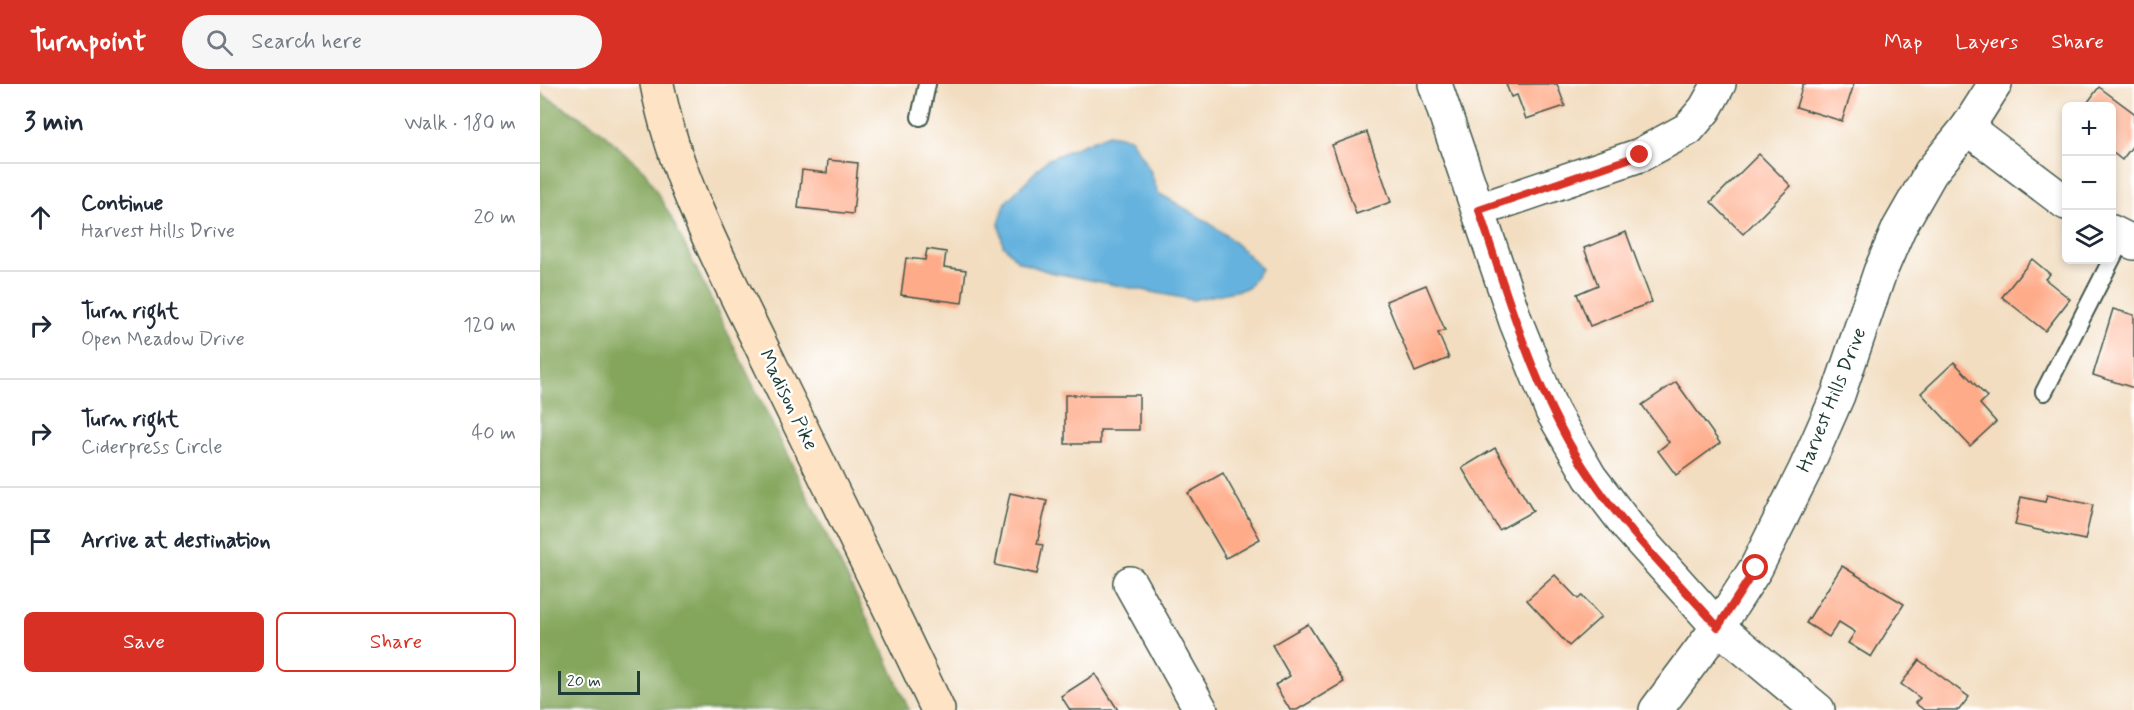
<!DOCTYPE html>
<html lang="en">
<head>
<meta charset="utf-8">
<style>
  body { margin:0; font-family:Mynerve,sans-serif; background:#f6f6f7; color:#1f2937 }
  .controls { position:absolute; right:18px; top:18px; display:grid; overflow:hidden; border-radius:9px; box-shadow:0 3px 9px #0003 }
  .controls button { width:54px; height:54px; display:grid; place-items:center; padding:0; border:0; border-bottom:2px solid #e0e1e3; background:#fff; color:#1f2937; font:30px sans-serif }
  .scale { position:absolute; left:18px; bottom:15px; width:82px; box-sizing:border-box; padding-left:6px; border:3px solid #1f3d34; border-top:0; font-size:16px; line-height:21px; white-space:nowrap; color:#1f3d34; -webkit-text-stroke:4px #fff; paint-order:stroke }
  .stop { position:absolute; width:18px; height:18px; margin:-14px; border:4px solid #d93025; border-radius:50%; background:#fff }
  .stop.end { background:#d93025; border-color:#fff; box-shadow:0 2px 6px #0008 }
  .list { margin:0; padding:0; list-style:none }
  h2 { display:flex; justify-content:space-between; align-items:center; height:78px; margin:0; padding:0 24px; font-size:26px }
  h2 small { font-size:20px; font-weight:400; color:#747a83 }
  .list li { display:grid; grid-template-columns:39px 1fr auto; gap:18px; align-items:center; box-sizing:border-box; height:108px; padding:0 24px; border-top:2px solid #e0e1e3 }
  .list b { display:block; font-size:22px; white-space:nowrap }
  .list p { margin:0; font-size:20px; white-space:nowrap; color:#747a83 }
  .list em { font-size:20px; font-style:normal; color:#747a83 }
  .actions { display:flex; gap:12px; padding:18px 24px }
  .actions a { flex:1; padding:14px 0; border:2px solid #d93025; border-radius:9px; text-align:center; font-size:21px; color:#d93025 }
  .actions .main { background:#d93025; color:#fff }
  .icon { flex:none; width:33px; height:33px; fill:none; stroke:currentColor; stroke-width:2; stroke-linecap:round; stroke-linejoin:round }
  .map { position:relative; flex:none; width:1594px; height:626px; overflow:hidden }
  header { display:flex; align-items:center; gap:36px; box-sizing:border-box; height:84px; padding:0 30px; background:#d93025; color:#fff }
  header strong { font-size:28px }
  nav { display:flex; gap:33px; margin-inline-start:auto; font-size:21px }
  .search { width:420px; height:54px; background:#f6f6f7; display:flex; align-items:center; gap:15px; box-sizing:border-box; padding:0 21px; border-radius:33px; color:#747a83; font-size:22px }
  main { display:flex }
  aside { flex:1; background:#fff }
  .map>svg:first-child { display:block }
  .forest { fill:#84a65b; stroke:#527248; stroke-width:1.5 }
  .water { fill:#65b2de; stroke:#427889; stroke-width:1.5 }
  .building { fill:#feab89 }
  .lines { fill:none; stroke-linecap:round; stroke-linejoin:round }
  .lane-casing { stroke:#3f5549; stroke-width:20 }
  .street-casing { stroke:#3f5549; stroke-width:36 }
  .secondary-casing { stroke:#3f5549; stroke-width:36 }
  .lane { stroke:#fff; stroke-width:16 }
  .street { stroke:#fff; stroke-width:33 }
  .secondary { stroke:#fee4c5; stroke-width:33 }
  .route { stroke:#d93025; stroke-width:8 }
  .labels { text-anchor:middle; dominant-baseline:central; stroke-width:5; stroke-linejoin:round; paint-order:stroke }
  .street-label { font-size:20px; fill:#1f3d34; stroke:#fff }
</style>
</head>
<body>
<header>
<strong>Turnpoint</strong>
<div class="search"><svg class="icon" aria-label="search" viewBox="0 0 24 24"><circle cx="10" cy="10" r="6"/><path d="M15 15l6 6"/></svg>Search here</div>
<nav><a>Map</a><a>Layers</a><a>Share</a></nav>
</header>
<main>
<aside>
<h2>3 min<small>Walk · 180 m</small></h2>
<ul class="list">
<li><svg class="icon" aria-label="ahead" viewBox="0 0 24 24"><path d="M12 20V5M6 11l6-6 6 6"/></svg><div><b>Continue</b><p>Harvest Hills Drive</p></div><em>20 m</em></li>
<li><svg class="icon" aria-label="right" viewBox="0 0 24 24"><path d="M7 20v-9h11M14 6l5 5-5 5"/></svg><div><b>Turn right</b><p>Open Meadow Drive</p></div><em>120 m</em></li>
<li><svg class="icon" aria-label="right" viewBox="0 0 24 24"><path d="M7 20v-9h11M14 6l5 5-5 5"/></svg><div><b>Turn right</b><p>Ciderpress Circle</p></div><em>40 m</em></li>
<li><svg class="icon" aria-label="arrive" viewBox="0 0 24 24"><path d="M6 21V4h12l-3 4 3 4H6"/></svg><div><b>Arrive at destination</b></div></li>
</ul>
<div class="actions"><a class="main">Save</a><a>Share</a></div>
</aside>
<div class="map">
<svg width="1594" height="626" viewBox="0 0 1594 626">
  <rect width="100%" height="100%" fill="#fff"/>
  <filter id="ink" filterUnits="userSpaceOnUse"><feTurbulence type="fractalNoise" baseFrequency=".0167" numOctaves="2"/><feDisplacementMap in="SourceGraphic" scale="12" xChannelSelector="R" yChannelSelector="G"/><feConvolveMatrix kernelMatrix="1 2 1 2 8 2 1 2 1" color-interpolation-filters="sRGB"/></filter>
  <filter id="wash" filterUnits="userSpaceOnUse"><feTurbulence type="fractalNoise" baseFrequency=".008" numOctaves="4" result="noise"/><feDisplacementMap in="SourceGraphic" scale="24" xChannelSelector="R" yChannelSelector="G"/><feGaussianBlur stdDeviation="1.35" result="paint"/><feColorMatrix in="noise" values="0 0 0 0 0 0 0 0 0 0 0 0 0 0 0 0 0 1.4 0 .05"/><feComposite in="paint" operator="in"/></filter>
  <g filter="url(#wash)">
    <rect width="100%" height="100%" fill="#f2ddc0"/>
    <polygon class="forest" points="0,9 58,44 105,88 130,131 346,573 369,626 0,626"/>
    <path class="water" d="M568,50L590,54L610,86L618,109C656,130 693,151 721,185L708,204L653,216L509,188L478,177L463,161L459,139L466,118L507,76Z"/>
    <g id="blocks">
      <g class="building">
        <polygon points="966,0 1017,0 1025,22 986,35 977,11 971,13"/>
        <polygon points="1263,0 1314,0 1302,37 1256,23"/>
        <polygon points="1559,3 1594,29 1594,60 1582,76 1572,68 1572,22 1545,22"/>
        <polygon points="827,48 851,118 816,130 792,61"/>
        <polygon points="1219,70 1251,102 1203,150 1171,118"/>
        <polygon points="288,76 318,79 313,130 258,124 262,86 287,89"/>
        <polygon points="1086,148 1112,218 1050,242 1037,210 1058,201 1044,164"/>
        <polygon points="387,165 406,168 404,183 426,186 422,219 361,211 366,174 385,176"/>
        <polygon points="1492,175 1510,190 1505,195 1530,215 1505,247 1462,213"/>
        <polygon points="886,201 905,246 898,249 909,274 875,288 846,217"/>
        <polygon points="1573,225 1594,231 1594,304 1553,291"/>
        <polygon points="1414,278 1447,313 1440,320 1456,338 1430,362 1381,309"/>
        <polygon points="1136,298 1180,359 1136,391 1118,367 1129,358 1102,321"/>
        <polygon points="525,311 599,311 599,346 560,346 560,360 525,360"/>
        <polygon points="955,364 993,427 959,446 922,384"/>
        <polygon points="683,389 720,455 686,474 648,409"/>
        <polygon points="470,409 507,417 497,460 503,461 497,490 455,481"/>
        <polygon points="1507,411 1553,421 1545,456 1475,441 1481,413 1505,418"/>
        <polygon points="1302,482 1364,520 1331,573 1308,559 1315,548 1299,538 1289,553 1266,539"/>
        <polygon points="1015,491 1038,515 1042,512 1061,533 1029,562 987,516"/>
        <polygon points="768,540 804,598 757,626 750,626 735,601 750,592 732,561"/>
        <polygon points="1379,576 1429,613 1419,626 1384,626 1375,619 1380,614 1361,600"/>
        <polygon points="555,590 578,626 530,626 521,612"/>
      </g>
    </g>
  </g>
  <g filter="url(#ink)">
    <use href="#blocks" fill-opacity="0" stroke="#3f5549" stroke-width="1.5"/>
    <g class="lines">
      <g class="lane-casing">
        <g id="lane">
          <polyline points="380,33 387,0"/>
          <polyline points="1504,308 1582,155"/>
        </g>
      </g>
      <g class="street-casing">
        <g id="street">
          <polyline points="895,0 976,238 1012,327 1050,393 1089,444 1178,543 1278,626"/>
          <polyline points="1427,44 1526,119"/>
          <polyline points="939,126 1100,71 1148,45 1165,25 1179,0"/>
          <polyline points="1572,148 1594,159"/>
          <polyline points="590,499 661,626"/>
          <polyline points="1116,626 1178,543 1216,484 1265,386 1298,311 1340,188 1359,144 1391,88 1427,44 1455,0"/>
        </g>
      </g>
      <g class="secondary-casing">
        <path id="secondary" d="M117,0C136,100 187,191 231,282C287,396 344,511 398,626"/>
      </g>
      <use href="#lane" class="lane"/>
      <use href="#street" class="street"/>
      <use href="#secondary" class="secondary"/>
    </g>
  </g>
  <g class="lines" filter="url(#ink)">
    <path class="route" d="M1100,71L939,126C969,217 996,314 1051,394C1087,448 1135,494 1178,543L1216,484"/>
  </g>
  <g class="labels">
    <g class="street-label">
      <text transform="translate(248 316) rotate(64)">Madison Pike</text>
      <text transform="translate(1292 316) rotate(-68)">Harvest Hills Drive</text>
    </g>
  </g>
</svg>
<div class="controls">
<button>+</button>
<button>−</button>
<button><svg class="icon" aria-label="layers" viewBox="0 0 24 24"><path d="M12 4l9 5-9 5-9-5zM3 14l9 5 9-5"/></svg></button>
</div>
<div class="scale">20 m</div>
<div class="stop" style="left:1216px;top:484px"></div>
<div class="stop end" style="left:1100px;top:71px"></div>
</div>
</main>
</body>
</html>
